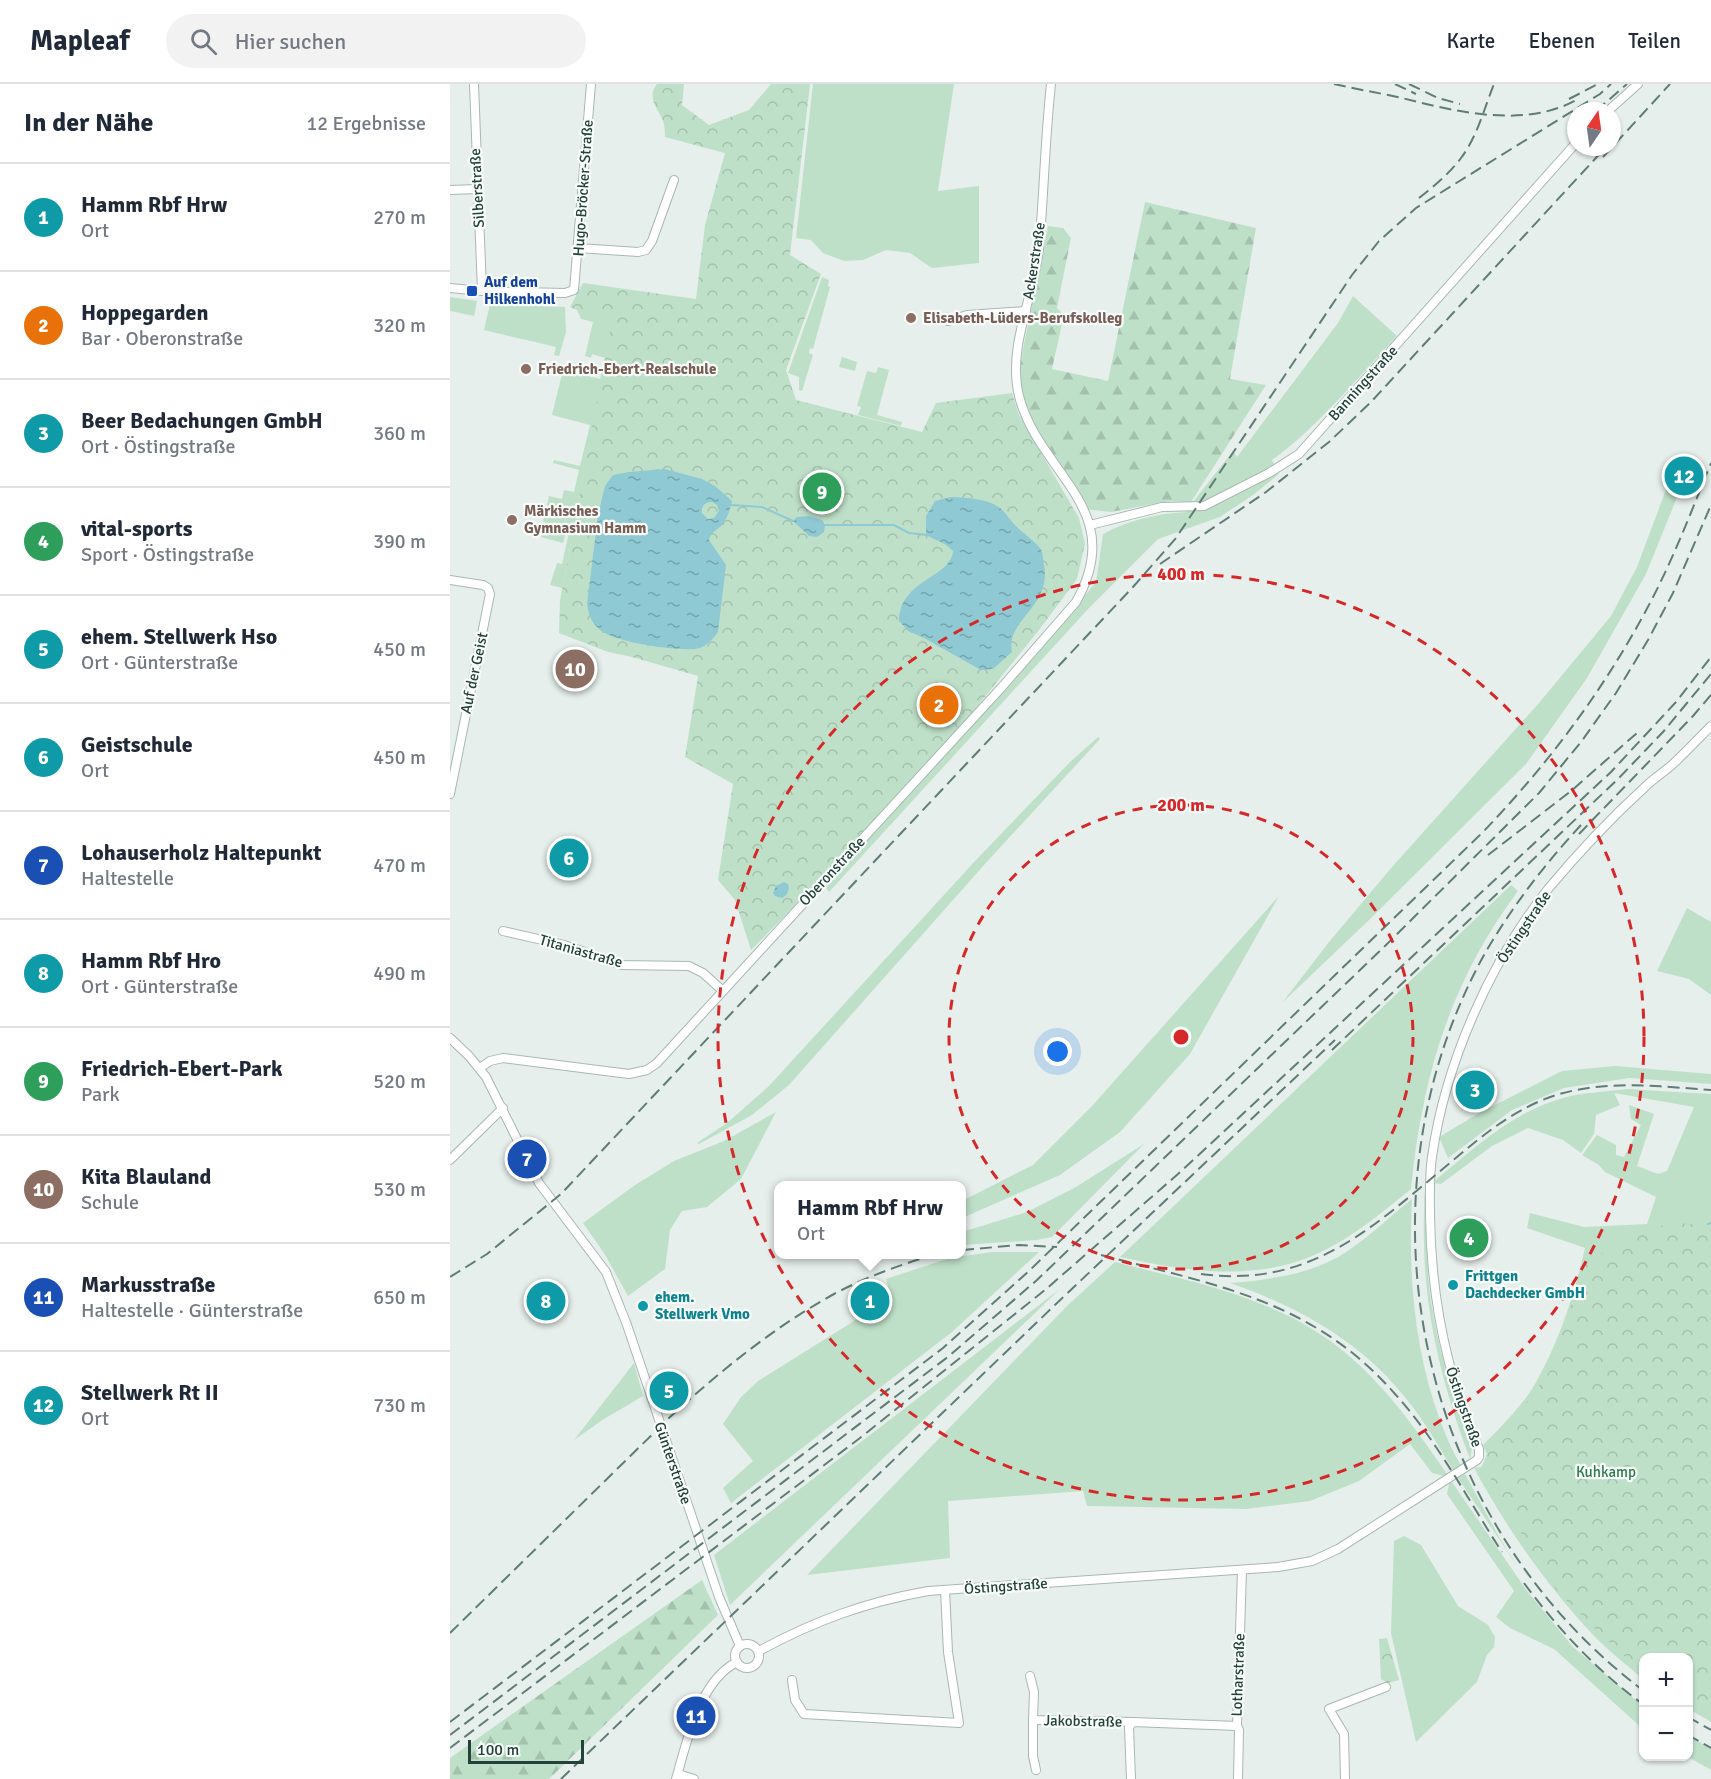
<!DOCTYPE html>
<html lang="de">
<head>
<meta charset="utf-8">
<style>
  body { margin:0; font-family:Signika,sans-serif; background:#f2f2f3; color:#1f2937 }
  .controls { position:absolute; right:18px; bottom:18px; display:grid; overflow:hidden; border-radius:12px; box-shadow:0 2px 4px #0004 }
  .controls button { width:54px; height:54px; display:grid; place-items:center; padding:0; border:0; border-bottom:2px solid #e0e1e3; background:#fff; color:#1f2937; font:30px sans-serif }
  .compass { position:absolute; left:1117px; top:18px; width:54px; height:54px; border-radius:50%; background:#fff; box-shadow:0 2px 4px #0004; rotate:13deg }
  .scale { position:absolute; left:18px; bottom:15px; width:116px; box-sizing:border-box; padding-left:6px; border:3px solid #24423a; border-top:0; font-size:16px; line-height:21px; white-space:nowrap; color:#24423a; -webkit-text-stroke:4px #f7fbf9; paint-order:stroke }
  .you { position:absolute; left:608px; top:968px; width:21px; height:21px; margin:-15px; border:4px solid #fff; border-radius:50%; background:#1a73e8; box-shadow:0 0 0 9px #1a73e833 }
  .badge { display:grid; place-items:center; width:39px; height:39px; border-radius:50%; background:#111827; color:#fff; font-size:20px; font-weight:700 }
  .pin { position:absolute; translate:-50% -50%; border:3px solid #fff; box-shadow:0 2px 6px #0006 }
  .popup { position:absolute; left:324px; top:1097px; width:192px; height:78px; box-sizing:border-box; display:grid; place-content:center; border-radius:12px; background:#fff; filter:drop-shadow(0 2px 4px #0005); font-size:20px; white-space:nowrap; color:#747a83 }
  .popup b { font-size:22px; color:#1f2937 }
  .popup::after { content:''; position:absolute; left:50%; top:100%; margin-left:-12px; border:12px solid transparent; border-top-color:#fff }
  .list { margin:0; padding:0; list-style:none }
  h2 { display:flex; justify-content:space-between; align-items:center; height:78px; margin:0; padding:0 24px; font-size:26px }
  h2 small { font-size:20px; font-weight:400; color:#747a83 }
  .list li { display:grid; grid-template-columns:39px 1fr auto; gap:18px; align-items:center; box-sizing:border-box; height:108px; padding:0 24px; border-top:2px solid #e0e1e3 }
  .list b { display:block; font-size:22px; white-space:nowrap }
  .list p { margin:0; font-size:20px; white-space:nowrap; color:#747a83 }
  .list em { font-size:20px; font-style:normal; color:#747a83 }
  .icon { flex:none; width:33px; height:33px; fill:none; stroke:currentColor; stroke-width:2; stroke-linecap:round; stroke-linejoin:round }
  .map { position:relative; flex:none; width:1261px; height:1695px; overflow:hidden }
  header { display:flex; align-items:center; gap:36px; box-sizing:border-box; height:84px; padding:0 30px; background:#fff; border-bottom:2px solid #e0e1e3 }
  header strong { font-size:28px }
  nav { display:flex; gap:33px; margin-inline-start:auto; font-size:21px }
  .search { width:420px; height:54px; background:#f2f2f3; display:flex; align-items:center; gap:15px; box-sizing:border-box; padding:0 21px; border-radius:33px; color:#747a83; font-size:22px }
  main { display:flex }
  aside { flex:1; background:#fff }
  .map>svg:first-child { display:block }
  .green { fill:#bfe0c8 }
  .forest { fill:url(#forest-firs) }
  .park { fill:url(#park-crowns) }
  .water { fill:url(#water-ripples); fill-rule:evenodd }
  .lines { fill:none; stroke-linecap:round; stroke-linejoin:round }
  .stream { stroke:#8ec9d4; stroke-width:2 }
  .minor-casing { stroke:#a8b8b2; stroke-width:10 }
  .minor { stroke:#fff; stroke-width:8 }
  .rail { stroke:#5f7d75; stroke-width:2; stroke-dasharray:12 6; stroke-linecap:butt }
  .ring { fill:none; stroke:#d62828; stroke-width:3; stroke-dasharray:10 8 }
  .transit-dot { fill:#1a4fb4; stroke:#f7fbf9; stroke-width:2 }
  .education-dot { fill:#8d6e63; stroke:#f7fbf9; stroke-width:2 }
  .culture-dot { fill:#0f9aa8; stroke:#f7fbf9; stroke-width:2 }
  .labels { text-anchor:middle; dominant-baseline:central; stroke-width:4.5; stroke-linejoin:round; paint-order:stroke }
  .street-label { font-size:15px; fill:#24423a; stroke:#f7fbf9 }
  .transit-label { font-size:15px; font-weight:bold; fill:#164399; stroke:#f7fbf9; text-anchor:start }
  .education-label { font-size:15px; font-weight:bold; fill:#785e54; stroke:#f7fbf9; text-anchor:start }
  .culture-label { font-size:15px; font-weight:bold; fill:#0d838f; stroke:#f7fbf9; text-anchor:start }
  .park-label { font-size:15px; fill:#2d7a4b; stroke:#f7fbf9 }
  .centre { fill:#d62828; stroke:#f7fbf9; stroke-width:3 }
  .ring-label { font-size:18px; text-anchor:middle; font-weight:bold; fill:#d62828; stroke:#f7fbf9; stroke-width:4.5; stroke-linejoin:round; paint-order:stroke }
</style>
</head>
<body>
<header>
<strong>Mapleaf</strong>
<div class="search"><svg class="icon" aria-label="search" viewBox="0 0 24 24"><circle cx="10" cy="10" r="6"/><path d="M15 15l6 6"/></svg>Hier suchen</div>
<nav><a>Karte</a><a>Ebenen</a><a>Teilen</a></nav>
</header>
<main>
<aside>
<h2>In der Nähe<small>12 Ergebnisse</small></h2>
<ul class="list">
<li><span class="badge" style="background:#0f9aa8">1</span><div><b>Hamm Rbf Hrw</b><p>Ort</p></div><em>270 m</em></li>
<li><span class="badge" style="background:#e8710a">2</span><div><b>Hoppegarden</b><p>Bar · Oberonstraße</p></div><em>320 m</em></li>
<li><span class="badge" style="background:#0f9aa8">3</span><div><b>Beer Bedachungen GmbH</b><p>Ort · Östingstraße</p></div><em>360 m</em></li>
<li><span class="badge" style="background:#2e9e5b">4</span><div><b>vital-sports</b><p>Sport · Östingstraße</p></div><em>390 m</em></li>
<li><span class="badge" style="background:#0f9aa8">5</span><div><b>ehem. Stellwerk Hso</b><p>Ort · Günterstraße</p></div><em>450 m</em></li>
<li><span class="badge" style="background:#0f9aa8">6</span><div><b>Geistschule</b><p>Ort</p></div><em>450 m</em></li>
<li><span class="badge" style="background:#1a4fb4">7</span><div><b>Lohauserholz Haltepunkt</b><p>Haltestelle</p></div><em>470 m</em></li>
<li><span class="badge" style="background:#0f9aa8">8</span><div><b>Hamm Rbf Hro</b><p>Ort · Günterstraße</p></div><em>490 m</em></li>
<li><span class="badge" style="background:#2e9e5b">9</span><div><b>Friedrich-Ebert-Park</b><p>Park</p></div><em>520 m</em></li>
<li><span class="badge" style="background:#8d6e63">10</span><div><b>Kita Blauland</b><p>Schule</p></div><em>530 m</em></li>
<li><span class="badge" style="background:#1a4fb4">11</span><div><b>Markusstraße</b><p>Haltestelle · Günterstraße</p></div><em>650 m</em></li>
<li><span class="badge" style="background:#0f9aa8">12</span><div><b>Stellwerk Rt II</b><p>Ort</p></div><em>730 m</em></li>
</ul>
</aside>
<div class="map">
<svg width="1261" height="1695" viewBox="0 0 1261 1695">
  <defs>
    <pattern id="forest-firs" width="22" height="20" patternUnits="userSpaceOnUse" patternTransform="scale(1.5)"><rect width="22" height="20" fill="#bfe0c8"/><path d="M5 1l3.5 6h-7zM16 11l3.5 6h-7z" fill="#a4c1ad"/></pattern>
    <pattern id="park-crowns" width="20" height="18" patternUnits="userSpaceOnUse" patternTransform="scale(1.5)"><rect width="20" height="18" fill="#bfe0c8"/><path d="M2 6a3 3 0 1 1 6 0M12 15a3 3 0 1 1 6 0" fill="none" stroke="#a4c1ad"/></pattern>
    <pattern id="water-ripples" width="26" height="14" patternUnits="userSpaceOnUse" patternTransform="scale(1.5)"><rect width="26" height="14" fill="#8ec9d4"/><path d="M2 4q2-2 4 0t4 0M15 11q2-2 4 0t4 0" fill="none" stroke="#74a5ad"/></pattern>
  </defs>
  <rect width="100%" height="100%" fill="#e6efeb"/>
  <g class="green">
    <polygon points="363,0 504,0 488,107 529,102 529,179 482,184 460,169 436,166 413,176 394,177 373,169 361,156 346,154"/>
    <polygon points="372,193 379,196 378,202 380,203 363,265 360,264 359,269 363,271 352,307 349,306 349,293 338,289"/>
    <path d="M903,212L947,252C909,292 866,345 822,376L829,390L803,411L770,433L708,455L639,524L379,808L375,803L614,537L646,498L653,450C679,436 705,430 735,428L783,367L787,373L888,239Z"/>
    <polygon points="0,213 27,217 24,232 0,227"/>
    <polygon points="40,220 115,223 116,248 109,272 104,271 106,263 34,246"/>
    <polygon points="127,226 163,236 110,517 112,504 100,501 107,479 112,480 120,444 105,441 117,444 113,459 91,453 95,438 93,438 99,412 112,415 114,406 124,408 129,386 103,379 104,376 130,382 140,341 102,331 113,286 150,295 155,274 142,270 141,274 135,272 143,238 131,235"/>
    <polygon points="392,273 407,278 405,287 389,283"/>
    <polygon points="428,283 439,286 427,331 452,338 451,342 408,331 411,323 407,322 417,287 426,289"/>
    <polygon points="1217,403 1230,406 1196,490 1137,594 1076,680 919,836 832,919 879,858 942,783 1089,619 1161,532 1187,483"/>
    <polygon points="648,653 650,655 534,781 339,1001 302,1031 249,1060 247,1059 277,1039 318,1003 526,776 620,678"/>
    <path d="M1061,801L1068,807C1000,898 972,993 961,1105C934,1127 907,1150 875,1166C811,1199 738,1188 670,1173Z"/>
    <polygon points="829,812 740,970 670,1048 610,1091 512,1134 512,1117 583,1081 642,1022"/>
    <polygon points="1237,824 1261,838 1261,911 1239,895 1207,887"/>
    <polygon points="1165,982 1261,990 1261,1000 1179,994 1114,1004 1062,1026 998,1074 989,1053 1031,1028 1112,987"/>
    <path d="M1177,1005L1261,1010V1638L1239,1625L1238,1574H1194L1193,1595C1177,1581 1160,1568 1145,1553C1097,1502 1057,1445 1024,1384L1031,1383L1038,1373L1033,1361C1051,1343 1072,1322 1085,1300C1109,1258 1124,1212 1135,1164L1077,1144L1080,1129L1134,1143L1197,1140L1206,1113L1155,1088L1149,1081L1132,1071L1147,1051L1166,1061V1071L1174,1073L1191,1041L1181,1035L1179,1021L1204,1030L1187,1082L1208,1090L1217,1087L1244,1023L1164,1009L1170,1021L1146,1031L1144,1050L1131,1069L1113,1056L1078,1044L1042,1062L991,1100L982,1099C1024,1065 1060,1029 1113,1014C1133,1008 1157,1008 1177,1005Z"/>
    <polygon points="326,1028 291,1095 257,1123 232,1127 220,1146 215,1185 178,1212 154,1169 133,1139 185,1101 224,1077 274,1057"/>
    <polygon points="694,1060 602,1153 587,1156 512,1161 512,1148 577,1128 626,1103"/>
    <path d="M975,1105C976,1140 976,1175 980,1210C987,1263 1003,1315 1022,1364L1020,1375C985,1281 969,1206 975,1105Z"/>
    <path d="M962,1115C958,1189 964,1265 990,1336C996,1352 1002,1367 1011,1381L1003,1386C989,1363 975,1338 958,1317C912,1258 849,1223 780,1199C816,1196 856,1191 888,1173C915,1157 938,1134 962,1115Z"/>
    <polygon points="542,1168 589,1168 502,1248 281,1419 273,1404 303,1377 273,1340 291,1313 308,1297 412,1232 424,1233 441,1214 436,1195 500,1174"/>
    <path d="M665,1178C739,1197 820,1212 883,1259C930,1294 964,1342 997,1390L994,1392L982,1389L960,1360L909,1397L860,1417L795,1425L637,1422L633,1407L498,1417L500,1474L357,1491L618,1221Z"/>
    <polygon points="610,1205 280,1521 264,1471"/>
    <polygon points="184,1279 193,1312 154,1335 124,1356"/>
    <polygon points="1015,1390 1049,1453 1068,1483 1008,1394"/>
    <polygon points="1002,1398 1077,1507 1123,1563 1193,1622 1193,1645 1104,1565 1060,1544 1046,1533 1064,1507 997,1410 999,1400"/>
    <polygon points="954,1452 971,1461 1008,1522 1038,1541 1045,1553 1044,1563 1037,1571 1027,1598 966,1658 941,1549 944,1457"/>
    <polygon points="1239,1652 1261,1665 1261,1686 1238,1673"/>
  </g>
  <g class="forest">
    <polygon points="695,118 806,144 780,295 816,301 741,418 720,417 661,428 634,425 580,340 567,304 574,260 598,142 613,144 621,154 607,224 614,231 602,285 658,297"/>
    <polygon points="252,1496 268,1531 99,1695 0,1695 0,1674"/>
  </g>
  <g class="park">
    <path d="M207,0H234L232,21L259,41L299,26L321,0H360L340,171L371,190L336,286L346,316L472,348L486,319L562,309L569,331L629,434L635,460L627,495L589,546L458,708L301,866L285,816L268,796L283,700L235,673L248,592L182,573L158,568L109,549L110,517L161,241L120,223L133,199L246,215L255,141L275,69L215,53C215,48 215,42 213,37C208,24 196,14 207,0Z"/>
    <path d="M1261,1136V1634L1239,1620L1238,1574H1194L1193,1588L1167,1566L1107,1507L1056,1425L1033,1380L1036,1372L1100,1287L1134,1180C1157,1166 1193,1146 1219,1140C1233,1137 1248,1144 1261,1136Z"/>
    <polygon points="937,1554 949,1596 938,1599 931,1595 929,1555"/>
  </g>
  <g class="water">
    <path d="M215,385L252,395L265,402L282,417C280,425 278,434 272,441C266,447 261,448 259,456L276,481L268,548C263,555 258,561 250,564C233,569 162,558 149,545C141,538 139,531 137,520L148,431L155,402L163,391L179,388ZM262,418L267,421L269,427L264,434L258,435L252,429C251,422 255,418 262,418Z"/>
    <path d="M501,413C517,414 537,414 550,424C557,430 562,439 569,445C576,451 584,457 590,464C593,468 593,475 594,481C602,523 555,536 562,568L543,585L531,586L474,554L458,547L449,537C450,495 501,494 503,467C495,458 486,457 476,451V432L485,417Z"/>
    <polygon points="359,432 372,436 375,441 374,448 367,453 359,452 343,437 347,433"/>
    <path d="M334,798L338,800C340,806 337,812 332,814L325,812L323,809L326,802Z"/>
  </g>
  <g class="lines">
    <g class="stream">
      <polyline points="281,421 312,423 343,437"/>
      <polyline points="375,441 444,441 459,449 476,451"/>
      <polyline points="1258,1140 1261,1139"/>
    </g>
    <g class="minor-casing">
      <g id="minor">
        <polyline points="24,0 32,207"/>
        <polyline points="1158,27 1188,0"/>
        <polyline points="0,106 27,105"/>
        <polyline points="128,164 188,168 196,166 202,157 224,96"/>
        <polyline points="0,204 32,207 115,209 124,206 141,0"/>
        <polyline points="498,237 517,231 576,227"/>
        <polyline points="640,441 712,423 754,422 819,389 849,370 1126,59"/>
        <polyline points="0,496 33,501 38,504 40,510 0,710"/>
        <polyline points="53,847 114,861 172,881 239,882 253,889 273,907"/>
        <polyline points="0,954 19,972 36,993 89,1099 156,1188 177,1241 269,1513 290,1562"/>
        <path d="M30,984L40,977L53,974L179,990L197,986L207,979L551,604L626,518C679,424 589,391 569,312C557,263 584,213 589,164C594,109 595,55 601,0"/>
        <polyline points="0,1076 53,1024"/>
        <circle cx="297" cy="1572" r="12"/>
        <path d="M309,1567C364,1537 416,1518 478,1507L828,1483L862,1477L888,1465L1027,1376L1029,1373V1365C996,1290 981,1213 980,1131C980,1112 979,1092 982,1073C995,980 1040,878 1098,805C1128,769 1160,735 1195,703C1203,695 1214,688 1223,680C1236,668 1248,655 1261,642"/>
        <polyline points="580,1592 584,1608 583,1636 683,1638"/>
        <polyline points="342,1596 345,1616 354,1630 509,1639 498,1568 495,1506"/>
        <polyline points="583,1636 583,1672 586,1686"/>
        <polyline points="228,1690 244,1695"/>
        <path d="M226,1695C237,1658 249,1597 287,1578"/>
        <polyline points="681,1695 679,1643 683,1638 787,1642"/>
        <polyline points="788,1695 789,1646 787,1642 792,1486"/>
        <polyline points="895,1695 894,1650 879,1625 936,1603"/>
      </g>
    </g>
    <use href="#minor" class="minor"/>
    <g class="rail">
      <path d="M884,0C906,5 929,9 952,14C1007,28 1076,45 1128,15"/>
      <polyline points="945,0 966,10"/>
      <polyline points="959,0 988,14 1010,20"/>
      <polyline points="1119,15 1148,0"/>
      <polyline points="1146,27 1177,0"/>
      <polyline points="1153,73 1220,0"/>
      <path d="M969,114C984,102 999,90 1011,74C1027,53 1034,25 1044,0"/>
      <polyline points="710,480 816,408 879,358 921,318 1156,63"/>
      <path d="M1131,741C1094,781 1061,824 1034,871C898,1118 969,1439 1194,1607"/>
      <polyline points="1129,750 1243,632 1261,611"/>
      <polyline points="1038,771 1121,707 1187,649"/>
      <polyline points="882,966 1168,695 1213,648 1261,590"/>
      <polyline points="512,1166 569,1161 607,1163"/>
      <path d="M651,1171C765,1201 863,1216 945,1310C987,1356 1018,1416 1052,1468"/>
      <path d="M751,1190C864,1205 927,1139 1007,1073C1033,1051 1058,1031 1090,1017C1144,994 1204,1002 1261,1006"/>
      <polyline points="0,1193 37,1170 111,1110 683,503 726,454 740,433 902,191 929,157 966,124 1150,10 1161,0"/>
      <path d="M1074,1499C1108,1545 1147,1587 1194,1621"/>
      <path d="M0,1549L219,1334C269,1288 324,1243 384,1210C416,1193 452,1180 487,1170"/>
      <polyline points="1238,1633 1261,1646"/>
      <path d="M0,1638L493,1264L579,1187L1033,748C1100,678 1156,603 1201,517C1224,473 1242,426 1261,379"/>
      <polyline points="0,1651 499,1272 587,1196 935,862 1089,709 1131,658 1166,609 1198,556 1223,509 1261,421"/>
      <polyline points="1238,1651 1261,1664"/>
      <polyline points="0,1664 410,1354 595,1206 728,1090 1161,688 1226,618 1261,573"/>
      <polyline points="111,1695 607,1219 885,956"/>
    </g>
  </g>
  <g class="ring">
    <circle cx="731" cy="953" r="232"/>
    <circle cx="731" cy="953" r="463"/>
  </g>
  <rect class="transit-dot" x="16" y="201" width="12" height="12" rx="3"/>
  <g class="education-dot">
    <circle cx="461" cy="234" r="6"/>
    <circle cx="76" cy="285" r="6"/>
    <circle cx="62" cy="436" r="6"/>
  </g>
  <g class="culture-dot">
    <circle cx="1003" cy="1201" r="6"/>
    <circle cx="193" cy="1222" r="6"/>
  </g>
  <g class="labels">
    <g class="street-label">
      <text transform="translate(27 104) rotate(-93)">Silberstraße</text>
      <text transform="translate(133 104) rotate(-86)">Hugo-Bröcker-Straße</text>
      <text transform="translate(584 177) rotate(-81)">Ackerstraße</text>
      <text transform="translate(913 299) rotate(-48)">Banningstraße</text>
      <text transform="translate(24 589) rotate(-78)">Auf der Geist</text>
      <text transform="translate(382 787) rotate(-47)">Oberonstraße</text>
      <text transform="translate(1074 843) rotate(-56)">Östingstraße</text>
      <text transform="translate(131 867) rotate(16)">Titaniastraße</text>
      <text transform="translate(1014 1323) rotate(71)">Östingstraße</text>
      <text transform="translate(223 1379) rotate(71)">Günterstraße</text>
      <text transform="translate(556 1502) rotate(-4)">Östingstraße</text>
      <text transform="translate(788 1591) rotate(-88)">Lotharstraße</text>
      <text transform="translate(633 1637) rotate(1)">Jakobstraße</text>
    </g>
    <g class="transit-label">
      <text x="34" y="198">Auf dem<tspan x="34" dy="17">Hilkenhohl</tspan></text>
    </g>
    <g class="education-label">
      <text x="473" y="234">Elisabeth-Lüders-Berufskolleg</text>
      <text x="88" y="285">Friedrich-Ebert-Realschule</text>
      <text x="74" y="427">Märkisches<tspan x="74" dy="17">Gymnasium Hamm</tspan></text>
    </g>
    <g class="culture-label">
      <text x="1015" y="1192">Frittgen<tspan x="1015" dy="17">Dachdecker GmbH</tspan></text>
      <text x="205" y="1213">ehem.<tspan x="205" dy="17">Stellwerk Vmo</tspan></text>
    </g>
    <g class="park-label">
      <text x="1156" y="1388">Kuhkamp</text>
    </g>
  </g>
  <circle cx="731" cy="953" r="9" class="centre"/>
  <g class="ring-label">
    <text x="731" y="496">400 m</text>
    <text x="731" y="727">200 m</text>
  </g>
</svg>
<div class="controls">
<button>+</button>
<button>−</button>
</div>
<svg class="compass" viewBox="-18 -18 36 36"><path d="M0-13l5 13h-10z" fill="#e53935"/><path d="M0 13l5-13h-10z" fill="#747a83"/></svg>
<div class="scale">100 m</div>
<div class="you"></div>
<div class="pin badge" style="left:420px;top:1217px;background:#0f9aa8">1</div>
<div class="popup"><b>Hamm Rbf Hrw</b>Ort</div>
<div class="pin badge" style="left:489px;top:621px;background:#e8710a">2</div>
<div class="pin badge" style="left:1025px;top:1006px;background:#0f9aa8">3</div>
<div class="pin badge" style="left:1019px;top:1154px;background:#2e9e5b">4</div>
<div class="pin badge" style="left:219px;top:1307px;background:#0f9aa8">5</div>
<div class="pin badge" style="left:119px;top:774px;background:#0f9aa8">6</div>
<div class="pin badge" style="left:77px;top:1075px;background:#1a4fb4">7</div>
<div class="pin badge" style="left:96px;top:1217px;background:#0f9aa8">8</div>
<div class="pin badge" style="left:372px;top:408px;background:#2e9e5b">9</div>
<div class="pin badge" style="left:125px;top:585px;background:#8d6e63">10</div>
<div class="pin badge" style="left:246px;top:1632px;background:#1a4fb4">11</div>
<div class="pin badge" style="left:1234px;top:392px;background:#0f9aa8">12</div>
</div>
</main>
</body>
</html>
